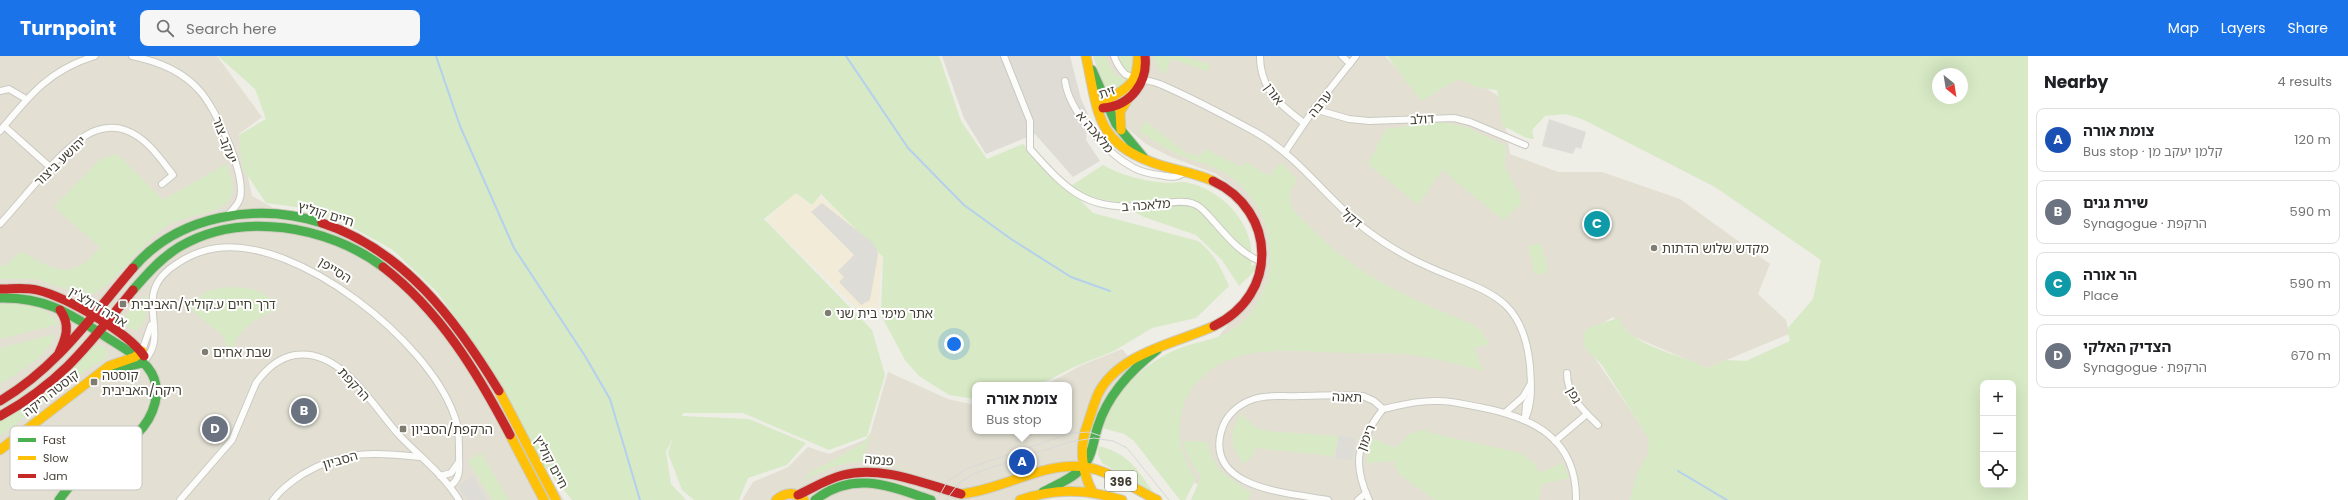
<!DOCTYPE html>
<html lang="en">
<head>
<meta charset="utf-8">
<style>
  body { margin:0; font-family:Poppins,"Noto Sans Hebrew",sans-serif; background:#f6f6f6; color:#202124 }
  .controls { position:absolute; right:12px; bottom:12px; display:grid; overflow:hidden; border-radius:8px; box-shadow:0 4px 16px #0002 }
  .controls button { width:36px; height:36px; display:grid; place-items:center; padding:0; border:0; border-bottom:1px solid #e0e0e0; background:#fff; color:#202124; font:20px sans-serif }
  .compass { position:absolute; left:1932px; top:12px; width:36px; height:36px; border-radius:50%; background:#fff; box-shadow:0 4px 16px #0002; rotate:150deg }
  .you { position:absolute; left:954px; top:288px; width:14px; height:14px; margin:-10px; border:3px solid #fff; border-radius:50%; background:#1a73e8; box-shadow:0 0 0 6px #1a73e833 }
  .badge { display:grid; place-items:center; width:26px; height:26px; border-radius:50%; background:#1a73e8; color:#fff; font-size:13px; font-weight:700 }
  .pin { position:absolute; translate:-50% -50%; border:2px solid #fff; box-shadow:0 1px 4px #0006 }
  .popup { position:absolute; left:972px; top:326px; width:100px; height:52px; box-sizing:border-box; display:grid; place-content:center; border-radius:8px; background:#fff; filter:drop-shadow(0 1px 3px #0005); font-size:13px; white-space:nowrap; color:#757577 }
  .popup b { font-size:15px; color:#202124 }
  .popup::after { content:''; position:absolute; left:50%; top:100%; margin-left:-8px; border:8px solid transparent; border-top-color:#fff }
  .list { margin:0; padding:0; list-style:none }
  h2 { display:flex; justify-content:space-between; align-items:center; height:52px; margin:0; padding:0 16px; font-size:17px }
  h2 small { font-size:13px; font-weight:400; color:#757577 }
  .list li { display:grid; grid-template-columns:26px 1fr auto; gap:12px; align-items:center; box-sizing:border-box; height:64px; margin:0 8px 8px; padding:0 8px; border:1px solid #e0e0e0; border-radius:8px }
  .list b { display:block; font-size:15px; white-space:nowrap }
  .list p { margin:0; font-size:13px; white-space:nowrap; color:#757577 }
  .list em { font-size:13px; font-style:normal; color:#757577 }
  .icon { flex:none; width:22px; height:22px; fill:none; stroke:currentColor; stroke-width:2; stroke-linecap:round; stroke-linejoin:round }
  .map { position:relative; flex:none; width:2028px; height:444px; overflow:hidden }
  header { display:flex; align-items:center; gap:24px; box-sizing:border-box; height:56px; padding:0 20px; background:#1a73e8; color:#fff }
  header strong { font-size:19px }
  nav { display:flex; gap:22px; margin-inline-start:auto; font-size:14px }
  .search { width:280px; height:36px; background:#f6f6f6; display:flex; align-items:center; gap:10px; box-sizing:border-box; padding:0 14px; border-radius:8px; color:#757577; font-size:15px }
  main { display:flex }
  aside { flex:1; background:#fff }
  .map>svg:first-child { display:block }
  .residential { fill:#e3e0d3 }
  .commercial { fill:#f2ebd8 }
  .industrial { fill:#dedcd4 }
  .green { fill:#d7eac5; fill-rule:evenodd }
  .parking { fill:#dddcd6 }
  .lines { fill:none; stroke-linecap:round; stroke-linejoin:round }
  .stream { stroke:#b5d0ed; stroke-width:2 }
  .street-casing { stroke:#cac9c2; stroke-width:8 }
  .fast-casing { stroke:#cdcbbd; stroke-width:11 }
  .slow-casing { stroke:#cdcbbd; stroke-width:11 }
  .jam-casing { stroke:#cdcbbd; stroke-width:11 }
  .street { stroke:#fcfcfb; stroke-width:6 }
  .fast { stroke:#4caf50; stroke-width:9 }
  .slow { stroke:#ffc107; stroke-width:9 }
  .jam { stroke:#c62828; stroke-width:9 }
  .tram { stroke:#d8d8d7; stroke-width:1 }
  .poi-dot { fill:#7f7c72; stroke:#fff; stroke-width:1.5 }
  .labels { text-anchor:middle; dominant-baseline:central; stroke-width:4; stroke-linejoin:round; paint-order:stroke }
  .shield { fill:#fff; stroke:#7b7970; stroke-width:1 }
  .shield-label { font-size:12px; font-weight:bold; fill:#433f33 }
  .street-label { font-size:13px; fill:#433f33; stroke:#fff }
  .poi-label { font-size:13px; fill:#433f33; stroke:#fff; text-anchor:start }
  .key { fill:#fff; stroke:#c7c5c2; stroke-width:1 }
  .key-label { font-size:11px; fill:#433f33 }
</style>
</head>
<body>
<header>
<strong>Turnpoint</strong>
<div class="search"><svg class="icon" aria-label="search" viewBox="0 0 24 24"><circle cx="10" cy="10" r="6"/><path d="M15 15l6 6"/></svg>Search here</div>
<nav><a>Map</a><a>Layers</a><a>Share</a></nav>
</header>
<main>
<div class="map">
<svg width="2028" height="444" viewBox="0 0 2028 444">
  <rect width="100%" height="100%" fill="#eeede6"/>
  <g class="residential">
    <polygon points="0,0 217,0 262,61 239,78 252,140 277,154 309,157 391,197 435,237 564,444 0,444"/>
    <polygon points="1093,0 1385,0 1422,40 1464,18 1501,42 1510,98 1558,116 1602,116 1680,143 1770,208 1758,238 1786,264 1789,278 1707,312 1632,280 1613,261 1587,277 1588,292 1652,386 1633,444 1236,444 1190,425 1173,373 1188,323 1222,276 1260,231 1265,205 1253,154 1239,135 1216,118 1171,101 1146,88 1129,74 1113,55"/>
    <polygon points="1122,293 1141,315 1116,340 1109,354 1094,402 1090,439 1060,437 1033,444 742,444 753,426 788,411 808,391 829,398 869,382 888,316 948,343 975,349 975,375 1069,375 1069,329 1045,329 1082,309"/>
  </g>
  <polygon class="commercial" points="794,135 811,150 820,141 874,184 882,198 878,252 862,257 767,165"/>
  <polygon class="industrial" points="942,0 1070,0 1081,43 1088,58 1086,84 1100,105 1073,121 1035,78 986,98 964,62"/>
  <g class="green">
    <path d="M218,0H939L961,65L987,103L1023,88L1093,157L1198,185C1214,197 1221,212 1229,230L1196,262L1152,272L1114,295L1072,312L1039,329H975V343L949,339L919,320L905,304L881,259L883,201L821,138L812,149L796,137L764,163L872,274L885,319L867,380L829,394L743,357H683L682,360L749,363L806,387L787,409L748,422L739,444H694L682,434L668,397L673,381L666,396L671,428L686,444H572L544,410L524,379L462,270L437,236L393,194L350,170L303,152L266,147L243,113L239,79L266,63L255,33Z"/>
    <polygon points="1094,0 1105,0 1115,20 1120,20 1126,25 1125,28 1112,35 1106,33"/>
    <polygon points="1118,0 1131,0 1131,18 1121,9"/>
    <polygon points="1153,0 1183,0 1209,8 1208,15 1171,3 1165,19 1158,12"/>
    <path d="M1387,0H2028V444H1630L1637,418L1648,397L1649,383L1602,309L1585,292L1584,277L1588,272L1618,262C1621,266 1624,273 1629,277C1652,295 1682,299 1707,312L1726,304L1746,305L1790,285L1787,273L1813,243L1821,204L1715,131L1582,63L1566,58L1545,60L1532,74L1534,83C1522,83 1516,74 1503,71L1497,34L1480,32L1459,23L1421,45ZM1938,18H1962V42H1938ZM1983,327H2013V429H1983Z"/>
    <path d="M1145,65L1189,99L1191,97L1199,101L1205,93L1242,111L1246,106L1269,120L1281,106L1297,124C1281,145 1295,157 1311,172C1360,223 1411,242 1474,269L1482,276L1489,288L1474,292L1483,315C1460,309 1436,302 1412,299C1392,296 1371,298 1351,297C1314,297 1262,289 1228,304C1206,314 1188,331 1182,354C1176,380 1181,402 1196,423L1185,444H1180L1134,385L1124,378L1103,372C1115,332 1150,301 1189,289C1205,284 1223,282 1237,271C1283,232 1280,163 1236,125C1219,110 1197,107 1178,98C1164,92 1151,83 1139,76Z"/>
    <polygon points="1443,66 1466,71 1506,90 1505,111 1522,144 1519,150 1503,164 1442,114 1418,149 1368,108 1386,73"/>
    <path d="M117,98L163,144L226,108C231,119 237,134 228,145C216,160 186,158 167,170C139,187 114,232 88,240L35,223H0V209L3,211L22,195C52,215 74,226 100,191L54,151L100,103Z"/>
    <path d="M1103,109C1122,120 1145,125 1167,127C1174,127 1182,125 1189,127C1226,136 1257,172 1251,210L1265,205L1239,230L1222,204L1196,179L1144,161L1115,146L1091,141L1071,130Z"/>
    <polygon points="1541,187 1548,216 1535,219 1528,190"/>
    <path d="M225,231C250,232 264,230 278,254C255,261 238,274 230,297L222,279L188,251L205,236Z"/>
    <path d="M147,239C147,254 148,264 136,275L123,269C122,258 139,246 147,239Z"/>
    <path d="M24,246C39,251 49,255 58,268L0,283V249Z"/>
    <path d="M55,278C48,301 19,315 0,328V292Z"/>
    <path d="M98,289C105,290 107,292 108,299L103,305L92,310L0,380V363L92,290Z"/>
    <path d="M1241,358L1254,370L1266,375L1338,380L1334,400L1256,392L1255,397L1244,408C1230,392 1229,375 1241,358Z"/>
    <polygon points="1426,373 1426,376 1520,397 1533,406 1540,417 1563,407 1569,422 1542,428 1539,444 1435,444 1400,419 1395,411 1394,405 1366,407 1369,390 1372,382 1396,392 1409,378"/>
    <path d="M872,375L864,399L917,416C868,402 850,400 804,424L808,418L863,387Z"/>
    <path d="M1183,385L1207,386C1215,417 1227,419 1251,437L1249,444H1191L1201,421L1188,401Z"/>
    <path d="M1099,390C1131,399 1136,413 1155,438L1102,407L1098,398Z"/>
    <polygon points="481,397 509,444 492,444 468,405"/>
  </g>
  <g class="parking">
    <polygon points="1549,63 1586,76 1581,93 1576,91 1573,98 1542,90"/>
    <polygon points="822,147 873,187 877,194 878,199 870,244 861,249 839,226 844,221 838,215 854,199 811,156"/>
    <polygon points="1339,379 1356,383 1352,405 1335,402"/>
    <polygon points="473,420 485,440 488,444 467,444 458,430"/>
  </g>
  <g class="lines">
    <g class="stream">
      <polyline points="436,0 460,70 514,192 585,300 610,343 640,444"/>
      <polyline points="846,0 908,92 964,149 1011,183 1071,221 1110,235"/>
      <polyline points="1678,415 1727,444"/>
    </g>
    <g class="street-casing">
      <g id="street">
        <path d="M132,0C157,5 182,15 199,34C216,52 246,118 240,142C238,150 231,155 226,161"/>
        <path d="M1004,0L1030,65V93C1070,138 1088,156 1152,149C1164,148 1182,143 1194,148C1203,151 1209,161 1216,168C1229,183 1243,199 1262,206"/>
        <path d="M1114,0C1116,6 1120,13 1125,18C1133,23 1152,24 1162,29C1194,43 1226,60 1257,77C1301,102 1329,146 1369,176C1388,190 1408,202 1429,211C1485,236 1523,238 1530,310C1531,328 1533,346 1525,363"/>
        <path d="M1260,0C1260,33 1280,49 1304,67"/>
        <polyline points="1342,0 1350,8"/>
        <path d="M1065,25C1069,55 1107,98 1134,112C1142,116 1151,118 1160,119C1170,121 1178,123 1186,115"/>
        <polyline points="0,35 9,33 26,43"/>
        <polyline points="1314,53 1349,63 1369,65 1454,62 1470,66 1525,89"/>
        <polyline points="4,70 51,112"/>
        <path d="M0,75C29,40 49,14 95,0"/>
        <polyline points="1285,96 1314,53 1356,0"/>
        <path d="M0,168C24,142 54,102 82,82C94,73 111,69 125,74C146,81 160,102 173,119L162,128"/>
        <polyline points="142,295 151,269"/>
        <path d="M144,305C173,276 127,238 178,207C190,199 203,194 217,192C298,181 428,285 454,359C459,371 459,385 459,397C459,410 462,422 450,430"/>
        <path d="M1567,317C1567,340 1583,354 1598,369"/>
        <path d="M1383,353C1402,349 1420,344 1440,345C1453,345 1466,349 1479,351C1532,361 1577,382 1576,444"/>
        <polyline points="1506,356 1523,341 1530,329"/>
        <polyline points="1525,362 1526,348 1530,341"/>
        <polyline points="1555,385 1587,358"/>
        <polyline points="440,420 451,417 458,407"/>
        <path d="M180,444L232,384L256,327C266,313 278,302 295,299C341,292 372,349 399,379C419,400 444,419 459,444"/>
        <path d="M273,444C281,433 292,425 303,418C343,394 375,396 420,401"/>
        <path d="M1328,444C1292,437 1206,434 1221,376C1225,360 1238,348 1254,343C1267,338 1285,341 1299,340C1320,340 1342,338 1363,340L1374,345L1383,353"/>
        <polyline points="1358,444 1366,437"/>
        <path d="M1369,444C1351,405 1358,386 1383,353"/>
      </g>
    </g>
    <g class="fast-casing">
      <g id="fast">
        <polyline points="1092,14 1116,68 1144,102"/>
        <path d="M133,212C178,159 257,146 322,167"/>
        <path d="M133,234C147,218 161,202 179,191C241,154 329,170 383,211"/>
        <path d="M0,242C49,241 71,259 111,284C136,300 163,313 155,347C146,384 109,395 83,417C73,425 66,434 59,444"/>
        <polyline points="106,315 142,307"/>
        <path d="M1043,436C1056,429 1072,423 1082,412C1093,400 1093,384 1098,370C1108,338 1131,314 1157,294"/>
        <path d="M815,444C854,414 889,430 931,444"/>
      </g>
    </g>
    <g class="slow-casing">
      <g id="slow">
        <path d="M1086,0C1099,61 1096,89 1163,110C1180,115 1198,118 1213,125"/>
        <path d="M1100,49C1123,32 1138,33 1138,0"/>
        <polyline points="1121,74 1120,56 1129,41"/>
        <polyline points="499,335 556,444"/>
        <polyline points="510,379 544,444"/>
        <polyline points="0,394 109,310 135,301 142,295"/>
        <path d="M1092,435C1081,414 1079,389 1088,367C1091,358 1094,347 1098,338C1118,297 1177,287 1214,270"/>
        <path d="M961,438C1002,434 1045,405 1085,411C1111,415 1134,433 1157,444"/>
        <path d="M776,444C785,436 795,435 804,444"/>
        <path d="M1020,444C1056,432 1086,433 1122,444"/>
      </g>
    </g>
    <g class="jam-casing">
      <g id="jam">
        <path d="M1103,52C1131,50 1148,26 1145,0"/>
        <path d="M1213,125C1277,155 1279,239 1214,270"/>
        <path d="M322,167C404,194 456,264 499,335"/>
        <path d="M383,211C440,255 477,316 510,379"/>
        <path d="M0,233C12,233 25,231 37,234C66,241 128,276 144,300"/>
        <path d="M59,297C66,282 71,269 60,254"/>
        <path d="M0,345C57,311 91,261 133,212"/>
        <path d="M0,360C63,325 89,288 133,234"/>
        <path d="M798,439C813,432 827,423 843,419C882,409 924,428 961,438"/>
      </g>
    </g>
    <use href="#street" class="street"/>
    <use href="#fast" class="fast"/>
    <use href="#slow" class="slow"/>
    <use href="#jam" class="jam"/>
    <g class="tram">
      <polyline points="937,444 947,426 966,413 1071,377 1089,376 1101,380"/>
      <polyline points="946,444 959,427 975,417 1069,386 1094,382 1113,385 1127,392 1169,444"/>
    </g>
  </g>
  <g class="poi-dot">
    <circle cx="1654" cy="192" r="4"/>
    <rect x="119" y="244" width="8" height="8" rx="2"/>
    <circle cx="828" cy="257" r="4"/>
    <circle cx="205" cy="296" r="4"/>
    <rect x="90" y="322" width="8" height="8" rx="2"/>
    <rect x="399" y="369" width="8" height="8" rx="2"/>
  </g>
  <g class="labels">
    <rect class="shield" x="1105" y="415" width="32" height="20" rx="3"/>
    <g class="shield-label">
      <text x="1121" y="425">396</text>
    </g>
    <g class="street-label">
      <text transform="translate(1107 36) rotate(-19)">זית</text>
      <text transform="translate(1274 38) rotate(54)">אורן</text>
      <text transform="translate(1320 48) rotate(-51)">ערבה</text>
      <text transform="translate(1422 63) rotate(-3)">דולב</text>
      <text transform="translate(1095 76) rotate(50)">מלאכה א</text>
      <text transform="translate(225 84) rotate(69)">יעקב צור</text>
      <text transform="translate(60 105) rotate(-44)">יהושע ביצור</text>
      <text transform="translate(1146 149) rotate(-4)">מלאכה ב</text>
      <text transform="translate(326 158) rotate(17)">חיים קוליץ</text>
      <text transform="translate(1352 162) rotate(40)">דקל</text>
      <text transform="translate(335 214) rotate(32)">הסייפן</text>
      <text transform="translate(98 251) rotate(31)">אריה דולצ'ין</text>
      <text transform="translate(354 328) rotate(47)">הרקפת</text>
      <text transform="translate(51 337) rotate(-38)">קוסטה ריקה</text>
      <text transform="translate(1574 339) rotate(62)">גפן</text>
      <text transform="translate(1347 341) rotate(2)">תאנה</text>
      <text transform="translate(1366 382) rotate(-68)">רימון</text>
      <text transform="translate(340 404) rotate(-16)">הסביון</text>
      <text transform="translate(879 404) rotate(5)">פנמה</text>
      <text transform="translate(551 406) rotate(62)">חיים קוליץ</text>
    </g>
    <g class="poi-label">
      <text x="1662" y="192">מקדש שלוש הדתות</text>
      <text x="131" y="248">דרך חיים ע.קוליץ/האביבית</text>
      <text x="836" y="257">אתר מימי בית שני</text>
      <text x="213" y="296">שבת אחים</text>
      <text x="102" y="319">קוסטה<tspan x="102" dy="15">ריקה/האביבית</tspan></text>
      <text x="411" y="373">הרקפת/הסביון</text>
    </g>
  </g>
  <rect x="10" y="370" width="132" height="64" rx="6" class="key"/>
  <rect x="18" y="382" width="18" height="4" fill="#4caf50"/>
  <rect x="18" y="400" width="18" height="4" fill="#ffc107"/>
  <rect x="18" y="418" width="18" height="4" fill="#c62828"/>
  <g class="key-label">
    <text x="43" y="388">Fast</text>
    <text x="43" y="406">Slow</text>
    <text x="43" y="424">Jam</text>
  </g>
</svg>
<div class="controls">
<button>+</button>
<button>−</button>
<button><svg class="icon" aria-label="locate" viewBox="0 0 24 24"><circle cx="12" cy="12" r="6"/><path d="M12 2v4M12 18v4M2 12h4M18 12h4"/></svg></button>
</div>
<svg class="compass" viewBox="-18 -18 36 36"><path d="M0-13l5 13h-10z" fill="#e53935"/><path d="M0 13l5-13h-10z" fill="#757577"/></svg>
<div class="you"></div>
<div class="pin badge" style="left:1022px;top:406px;background:#1a4fb4">A</div>
<div class="popup"><b>צומת אורה</b>Bus stop</div>
<div class="pin badge" style="left:304px;top:355px;background:#6b7280">B</div>
<div class="pin badge" style="left:1597px;top:168px;background:#0f9aa8">C</div>
<div class="pin badge" style="left:215px;top:373px;background:#6b7280">D</div>
</div>
<aside>
<h2>Nearby<small>4 results</small></h2>
<ul class="list">
<li><span class="badge" style="background:#1a4fb4">A</span><div><b>צומת אורה</b><p>Bus stop · קלמן יעקב מן</p></div><em>120 m</em></li>
<li><span class="badge" style="background:#6b7280">B</span><div><b>שירת גנים</b><p>Synagogue · הרקפת</p></div><em>590 m</em></li>
<li><span class="badge" style="background:#0f9aa8">C</span><div><b>הר אורה</b><p>Place</p></div><em>590 m</em></li>
<li><span class="badge" style="background:#6b7280">D</span><div><b>הצדיק האלקי</b><p>Synagogue · הרקפת</p></div><em>670 m</em></li>
</ul>
</aside>
</main>
</body>
</html>
